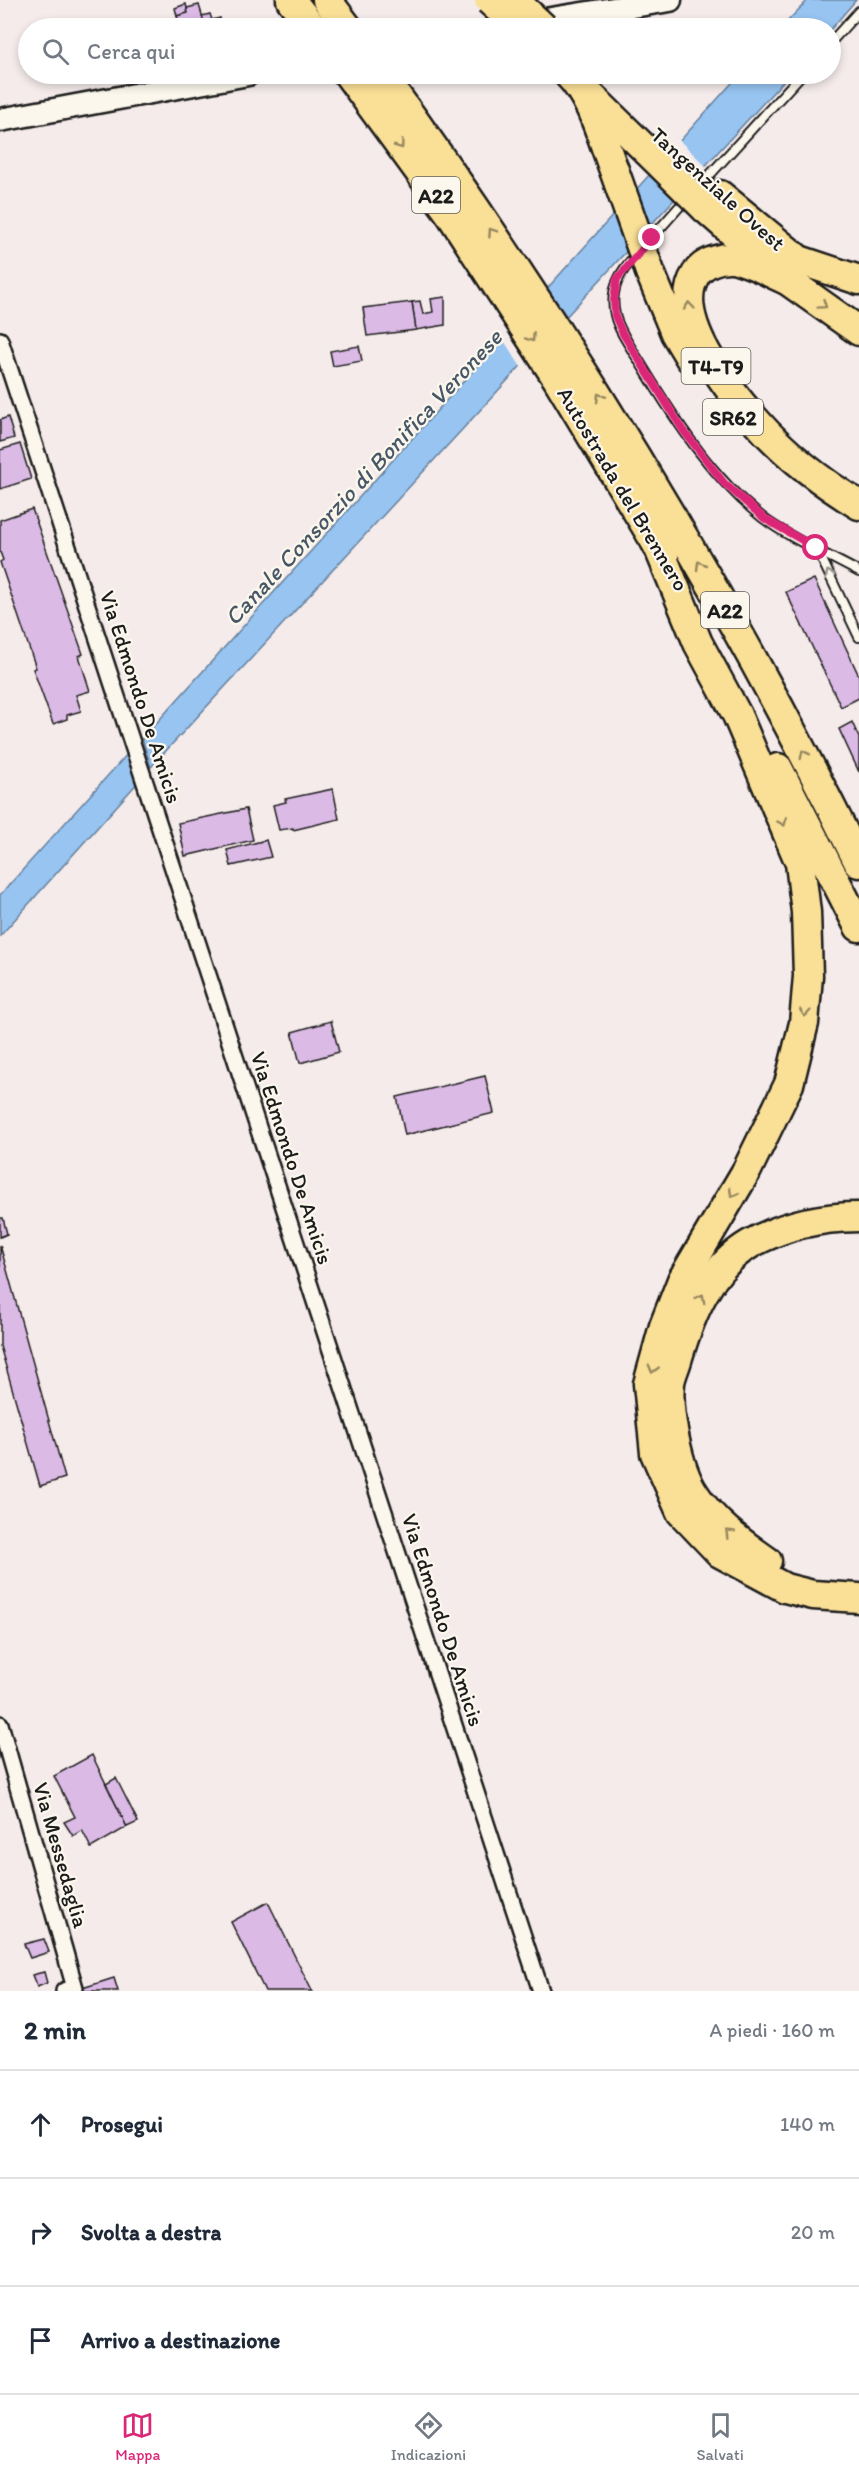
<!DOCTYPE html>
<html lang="it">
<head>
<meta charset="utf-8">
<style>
  body { margin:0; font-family:Itim,sans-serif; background:#f6f6f7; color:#1f2937 }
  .stop { position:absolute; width:18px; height:18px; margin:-14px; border:4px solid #db2777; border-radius:50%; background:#fff }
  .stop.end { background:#db2777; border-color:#fff; box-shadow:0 2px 6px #0008 }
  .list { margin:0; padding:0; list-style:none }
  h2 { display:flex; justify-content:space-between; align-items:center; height:78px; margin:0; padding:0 24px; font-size:26px }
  h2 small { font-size:20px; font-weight:400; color:#747a83 }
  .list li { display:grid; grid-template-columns:39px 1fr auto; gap:18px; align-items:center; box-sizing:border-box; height:108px; padding:0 24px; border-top:2px solid #e0e1e3 }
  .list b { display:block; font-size:22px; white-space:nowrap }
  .list em { font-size:20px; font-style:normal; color:#747a83 }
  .icon { flex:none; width:33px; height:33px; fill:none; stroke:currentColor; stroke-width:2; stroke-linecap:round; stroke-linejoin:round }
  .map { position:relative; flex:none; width:859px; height:1991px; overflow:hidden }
  .search { position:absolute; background:#fff; box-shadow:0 3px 9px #0003; left:18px; right:18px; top:18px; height:66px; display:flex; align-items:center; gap:15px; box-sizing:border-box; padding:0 21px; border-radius:33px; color:#747a83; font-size:22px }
  .sheet { height:402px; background:#fff }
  nav { display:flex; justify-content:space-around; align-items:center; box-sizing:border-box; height:84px; border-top:2px solid #e0e1e3; background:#fff; font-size:16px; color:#747a83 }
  nav a { display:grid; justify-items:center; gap:3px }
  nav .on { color:#db2777 }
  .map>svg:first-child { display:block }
  .water { fill:#97c4f1; stroke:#66819c; stroke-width:1.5 }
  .pier { fill:#f5ebeb }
  .building { fill:#dbbae6; stroke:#1c1c1c; stroke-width:1.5 }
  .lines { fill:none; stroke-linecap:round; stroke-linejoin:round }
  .lane-casing { stroke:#1c1c1c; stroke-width:12 }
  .street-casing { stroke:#1c1c1c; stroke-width:20 }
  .secondary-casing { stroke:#1c1c1c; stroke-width:27 }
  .highway-casing { stroke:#1c1c1c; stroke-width:33 }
  .path { stroke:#1c1c1c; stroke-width:3; stroke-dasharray:1.5 4.5; stroke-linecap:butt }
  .lane { stroke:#fbf7ec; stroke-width:8 }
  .street { stroke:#fbf7ec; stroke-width:15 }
  .secondary { stroke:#fbf7ec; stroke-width:22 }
  .highway { stroke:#fadf96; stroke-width:28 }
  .highway-bridge-casing { stroke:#1c1c1c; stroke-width:33; stroke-linecap:butt }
  .highway-bridge { stroke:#fadf96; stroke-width:28 }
  .oneway { stroke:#96875f }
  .oneway2 { stroke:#97948e }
  .route { stroke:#db2777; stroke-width:8 }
  .labels { text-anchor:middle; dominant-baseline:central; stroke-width:4.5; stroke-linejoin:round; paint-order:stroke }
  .shield { fill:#fbf7ec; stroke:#5f5e5a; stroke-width:1.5 }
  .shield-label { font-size:21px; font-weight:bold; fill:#1c1c1c }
  .street-label { font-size:22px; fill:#1c1c1c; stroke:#fbf7ec }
  .water-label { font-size:24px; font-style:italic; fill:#475767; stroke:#fbf7ec }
</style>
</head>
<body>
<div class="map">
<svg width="859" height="1991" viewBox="0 0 859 1991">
  <rect width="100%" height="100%" fill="#f5ebeb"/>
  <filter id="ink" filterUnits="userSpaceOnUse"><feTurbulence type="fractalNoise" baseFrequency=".0167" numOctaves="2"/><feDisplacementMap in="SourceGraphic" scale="12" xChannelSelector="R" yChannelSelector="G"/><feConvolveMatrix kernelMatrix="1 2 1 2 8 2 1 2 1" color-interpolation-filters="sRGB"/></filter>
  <g filter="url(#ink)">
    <g class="water">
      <polygon points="808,0 856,0 831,29 781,28"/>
      <polygon points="740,74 790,74 151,767 142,739"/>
      <polygon points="130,751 140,780 0,936 0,895"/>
    </g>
    <g class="pier">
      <polygon points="677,138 709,169 683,197 651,167"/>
      <polygon points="542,289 565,325 523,370 500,335"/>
    </g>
    <g class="building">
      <polygon points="186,4 188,13 177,16 175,8"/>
      <polygon points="199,5 206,28 180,28 177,16 188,13 187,8"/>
      <polygon points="210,14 212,20 220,18 223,28 206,28 202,16"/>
      <polygon points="445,297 445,325 416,330 412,302 420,301 423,314 433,312 431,299"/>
      <polygon points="412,302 416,330 367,336 363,308"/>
      <polygon points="359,346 362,361 333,366 330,351"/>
      <polygon points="8,417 14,438 0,442 0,420"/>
      <polygon points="20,444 31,479 0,489 0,450"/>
      <polygon points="32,509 83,654 79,656 90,691 76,695 81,711 67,715 67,719 53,724 33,669 36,668 0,562 3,560 0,552 0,520"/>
      <polygon points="814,579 859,676 859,698 841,707 786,592"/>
      <polygon points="852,722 859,738 859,772 839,729"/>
      <polygon points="333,789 339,819 293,830 293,828 279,830 273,805 286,802 285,799"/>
      <polygon points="246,809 253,840 185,856 178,823"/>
      <polygon points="266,840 271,857 231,866 227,850"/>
      <polygon points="331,1021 339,1052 300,1063 292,1032"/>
      <polygon points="485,1076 494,1113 405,1135 397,1097"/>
      <polygon points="0,1218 3,1218 7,1234 0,1237"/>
      <polygon points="0,1245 65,1478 40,1486 0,1346"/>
      <polygon points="92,1755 127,1827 91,1848 82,1830 73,1836 64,1822 75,1817 54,1776"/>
      <polygon points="116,1778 138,1822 127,1827 106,1784"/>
      <polygon points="268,1902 312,1991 265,1991 231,1922"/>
      <polygon points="44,1939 49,1952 30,1958 24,1944"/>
      <polygon points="44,1972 47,1983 37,1987 32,1975"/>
      <polygon points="114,1978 118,1991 73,1991"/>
    </g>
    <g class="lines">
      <g class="lane-casing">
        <g id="lane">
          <polyline points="830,43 859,11"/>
          <polyline points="696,190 802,74"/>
          <polyline points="647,243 687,198"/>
          <path d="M637,254C620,271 609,290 615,315C619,332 632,349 641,364C675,420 711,477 763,518C791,539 828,555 859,572"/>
          <polyline points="817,549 859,637"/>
        </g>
      </g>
      <g class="street-casing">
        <g id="street">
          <polyline points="0,340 541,1991"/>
          <polyline points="0,1724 75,1988 64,1991"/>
        </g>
      </g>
      <g class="secondary-casing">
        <g id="secondary">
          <polyline points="495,28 670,0"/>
          <polyline points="0,120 248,74"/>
        </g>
      </g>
      <g class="highway-casing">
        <g id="highway">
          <polyline points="291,0 313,28"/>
          <polyline points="327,0 348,28"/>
          <polyline points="348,74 451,215 558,380 664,556"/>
          <path d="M381,74C561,323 723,586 859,863"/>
          <path d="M568,74C592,98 602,139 614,170"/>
          <polyline points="590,95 646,150"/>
          <polyline points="720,195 799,260 859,280"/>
          <polyline points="705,208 787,280 859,331"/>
          <polyline points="650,272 675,333 690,358"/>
          <path d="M787,280C770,273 750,261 732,258C719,257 703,263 696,274C669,316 729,391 757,422C786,455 821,482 859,505"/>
          <polyline points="655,539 698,643 737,715 800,863 806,912 808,976 804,1023 789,1084 747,1170 682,1280 664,1326 648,1384 655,1453 681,1512 720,1553 785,1588 813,1595 859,1598"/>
          <polyline points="778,768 859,927"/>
          <path d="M767,1561C740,1542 712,1522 694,1493C678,1469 667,1412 670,1383C671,1375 676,1365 678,1357C691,1314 709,1268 750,1244C784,1225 820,1217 859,1217"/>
        </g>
      </g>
      <polyline class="path" points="272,74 273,80"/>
      <use href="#lane" class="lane"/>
      <use href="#street" class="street"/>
      <use href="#secondary" class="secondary"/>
      <use href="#highway" class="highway"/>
      <g class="highway-bridge-casing">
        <g id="highway-bridge">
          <polyline points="489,0 520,28"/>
          <polyline points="514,0 544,28"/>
          <polyline points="646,150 705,208"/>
          <polyline points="614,170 650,272"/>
        </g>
      </g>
      <use href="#highway-bridge" class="highway-bridge"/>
    </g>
    <defs><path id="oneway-chevron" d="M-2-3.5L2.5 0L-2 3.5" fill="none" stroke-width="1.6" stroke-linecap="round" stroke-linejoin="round" transform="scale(1.5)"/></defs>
    <g class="oneway">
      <use href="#oneway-chevron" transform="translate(400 145) rotate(54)"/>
      <use href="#oneway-chevron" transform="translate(492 232) rotate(-124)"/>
      <use href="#oneway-chevron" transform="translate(823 305) rotate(34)"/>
      <use href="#oneway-chevron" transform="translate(689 306) rotate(-95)"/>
      <use href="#oneway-chevron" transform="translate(531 338) rotate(56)"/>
      <use href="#oneway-chevron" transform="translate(600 397) rotate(-121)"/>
      <use href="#oneway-chevron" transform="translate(700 565) rotate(-120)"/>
      <use href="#oneway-chevron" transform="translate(804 754) rotate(-117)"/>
      <use href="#oneway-chevron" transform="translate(783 822) rotate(68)"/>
      <use href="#oneway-chevron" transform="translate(805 1013) rotate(95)"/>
      <use href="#oneway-chevron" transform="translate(733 1193) rotate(120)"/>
      <use href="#oneway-chevron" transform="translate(701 1298) rotate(-62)"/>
      <use href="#oneway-chevron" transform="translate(653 1369) rotate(105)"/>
      <use href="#oneway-chevron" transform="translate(729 1533) rotate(-135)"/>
    </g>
    <use class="oneway2" href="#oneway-chevron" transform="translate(829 574) rotate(-116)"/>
  </g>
  <g class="lines" filter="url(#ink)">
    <polyline class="route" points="652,238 617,279 614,300 615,316 623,334 683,430 724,483 765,519 816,548"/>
  </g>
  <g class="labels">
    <g class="shield">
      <rect x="412" y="177" width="48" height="36" rx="4.5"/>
      <rect x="681.5" y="348" width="69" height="36" rx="4.5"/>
      <rect x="703" y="399" width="60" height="36" rx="4.5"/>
      <rect x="701" y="592" width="48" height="36" rx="4.5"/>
    </g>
    <g class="shield-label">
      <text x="436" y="195">A22</text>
      <text x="716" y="366">T4-T9</text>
      <text x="733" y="417">SR62</text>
      <text x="725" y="610">A22</text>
    </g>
    <g class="street-label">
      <text transform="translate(718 189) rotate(42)">Tangenziale Ovest</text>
      <text transform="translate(623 489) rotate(59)">Autostrada del Brennero</text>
      <text transform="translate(141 697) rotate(72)">Via Edmondo De Amicis</text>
      <text transform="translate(292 1158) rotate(72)">Via Edmondo De Amicis</text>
      <text transform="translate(443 1620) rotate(72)">Via Edmondo De Amicis</text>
      <text transform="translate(61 1855) rotate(74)">Via Messedaglia</text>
    </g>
    <g class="water-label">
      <text transform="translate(363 477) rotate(-47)">Canale Consorzio di Bonifica Veronese</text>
    </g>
  </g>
</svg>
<div class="stop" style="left:816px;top:548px"></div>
<div class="stop end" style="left:652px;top:238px"></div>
<div class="search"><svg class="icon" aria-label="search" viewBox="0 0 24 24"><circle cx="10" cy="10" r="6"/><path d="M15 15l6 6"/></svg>Cerca qui</div>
</div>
<section class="sheet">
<h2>2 min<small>A piedi · 160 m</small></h2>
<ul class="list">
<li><svg class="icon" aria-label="ahead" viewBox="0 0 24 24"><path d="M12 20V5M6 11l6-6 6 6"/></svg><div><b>Prosegui</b></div><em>140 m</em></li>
<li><svg class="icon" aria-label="right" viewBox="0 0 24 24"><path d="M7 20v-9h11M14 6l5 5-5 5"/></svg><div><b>Svolta a destra</b></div><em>20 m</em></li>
<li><svg class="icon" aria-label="arrive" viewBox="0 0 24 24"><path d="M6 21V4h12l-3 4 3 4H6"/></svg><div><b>Arrivo a destinazione</b></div></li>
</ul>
</section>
<nav>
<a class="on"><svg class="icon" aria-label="map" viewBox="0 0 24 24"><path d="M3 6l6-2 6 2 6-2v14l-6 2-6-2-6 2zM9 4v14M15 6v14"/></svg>Mappa</a>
<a><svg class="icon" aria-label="directions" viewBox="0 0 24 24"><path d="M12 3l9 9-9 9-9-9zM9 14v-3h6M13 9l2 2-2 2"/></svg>Indicazioni</a>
<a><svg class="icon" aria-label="saved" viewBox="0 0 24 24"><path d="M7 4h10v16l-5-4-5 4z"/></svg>Salvati</a>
</nav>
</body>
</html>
